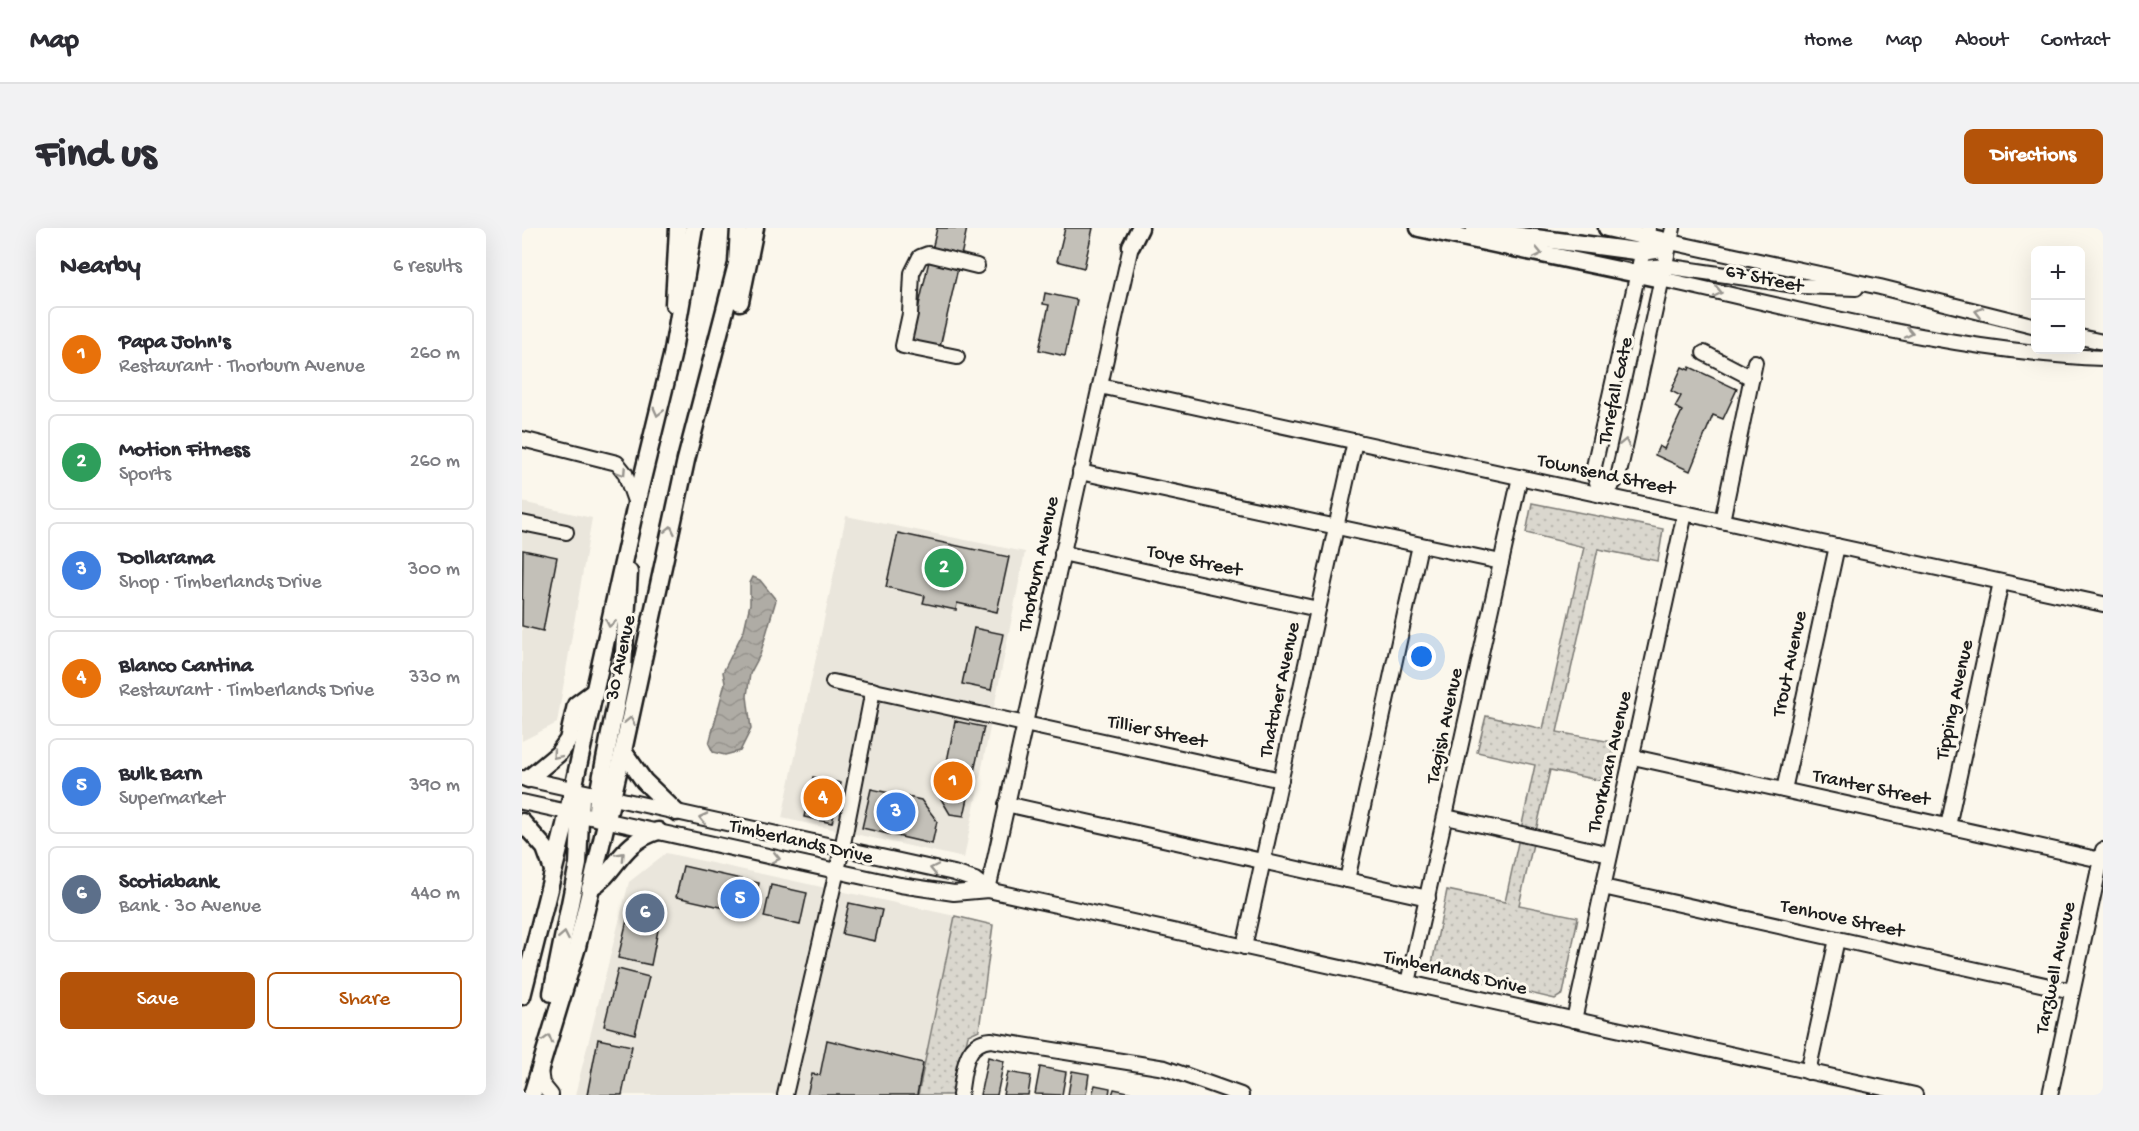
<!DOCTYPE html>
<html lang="en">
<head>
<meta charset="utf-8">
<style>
  body { margin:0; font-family:"Gochi Hand",sans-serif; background:#f2f2f3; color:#2b2b33 }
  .controls { position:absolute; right:18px; top:18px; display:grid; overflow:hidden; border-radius:9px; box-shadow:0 6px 24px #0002 }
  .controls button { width:54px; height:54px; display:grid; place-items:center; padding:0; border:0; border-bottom:2px solid #e1e1e2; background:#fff; color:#2b2b33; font:30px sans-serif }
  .you { position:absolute; left:900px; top:429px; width:21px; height:21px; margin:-15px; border:4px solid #fff; border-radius:50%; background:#1a73e8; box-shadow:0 0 0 9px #1a73e833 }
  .badge { display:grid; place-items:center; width:39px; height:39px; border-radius:50%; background:#b45309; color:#fff; font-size:20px; font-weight:700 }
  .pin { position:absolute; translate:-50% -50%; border:3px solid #fff; box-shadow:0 2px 6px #0006 }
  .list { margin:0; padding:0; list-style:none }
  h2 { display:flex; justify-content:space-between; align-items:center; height:78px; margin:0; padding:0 24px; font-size:26px }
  h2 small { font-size:20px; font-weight:400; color:#7c7c81 }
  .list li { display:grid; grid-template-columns:39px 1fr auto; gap:18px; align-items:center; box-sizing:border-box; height:96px; margin:0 12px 12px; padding:0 12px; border:2px solid #e1e1e2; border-radius:9px }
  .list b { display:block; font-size:22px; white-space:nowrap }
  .list p { margin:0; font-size:20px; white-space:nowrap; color:#7c7c81 }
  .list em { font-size:20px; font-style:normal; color:#7c7c81 }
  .actions { display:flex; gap:12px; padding:18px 24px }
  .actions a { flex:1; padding:14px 0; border:2px solid #b45309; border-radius:9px; text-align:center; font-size:21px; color:#b45309 }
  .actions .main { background:#b45309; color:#fff }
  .map { position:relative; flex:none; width:1581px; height:867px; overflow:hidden; border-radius:9px }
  header { display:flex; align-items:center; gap:36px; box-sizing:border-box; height:84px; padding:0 30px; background:#fff; border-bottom:2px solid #e1e1e2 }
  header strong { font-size:28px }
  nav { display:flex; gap:33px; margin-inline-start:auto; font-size:21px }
  .intro { display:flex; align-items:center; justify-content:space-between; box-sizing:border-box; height:144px; padding:0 36px }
  h1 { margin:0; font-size:42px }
  .button { padding:15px 27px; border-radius:9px; background:#b45309; color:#fff; font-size:21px; font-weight:700 }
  main { display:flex; gap:36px; padding:0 36px }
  aside { flex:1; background:#fff; border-radius:9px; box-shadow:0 6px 24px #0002 }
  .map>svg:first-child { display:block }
  .built { fill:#eae6dc }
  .grass { fill:url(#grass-dots); stroke:#7b7a75; stroke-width:1.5 }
  .water { fill:url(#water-waves); stroke:#74726e; stroke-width:1.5 }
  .building { fill:#c3c0b8; stroke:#1c1c1c; stroke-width:1.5 }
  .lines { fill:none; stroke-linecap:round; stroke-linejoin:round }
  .minor-casing { stroke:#1c1c1c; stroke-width:18 }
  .major-casing { stroke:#1c1c1c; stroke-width:21 }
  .minor { stroke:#fbf7ec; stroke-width:14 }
  .major { stroke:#fbf7ec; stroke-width:16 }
  .oneway { stroke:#97948e }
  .labels { text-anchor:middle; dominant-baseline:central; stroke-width:6; stroke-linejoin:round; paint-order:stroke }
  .street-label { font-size:20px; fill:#1c1c1c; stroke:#fbf7ec }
</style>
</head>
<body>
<header>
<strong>Map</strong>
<nav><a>Home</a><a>Map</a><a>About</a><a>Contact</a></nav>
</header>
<div class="intro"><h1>Find us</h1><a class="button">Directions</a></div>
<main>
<aside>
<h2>Nearby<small>6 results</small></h2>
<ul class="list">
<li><span class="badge" style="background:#e8710a">1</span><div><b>Papa John's</b><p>Restaurant · Thorburn Avenue</p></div><em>260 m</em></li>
<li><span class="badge" style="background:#2e9e5b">2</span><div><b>Motion Fitness</b><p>Sports</p></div><em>260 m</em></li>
<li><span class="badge" style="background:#3f7fe0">3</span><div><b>Dollarama</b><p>Shop · Timberlands Drive</p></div><em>300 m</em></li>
<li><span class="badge" style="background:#e8710a">4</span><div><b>Blanco Cantina</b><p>Restaurant · Timberlands Drive</p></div><em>330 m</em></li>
<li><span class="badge" style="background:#3f7fe0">5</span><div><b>Bulk Barn</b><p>Supermarket</p></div><em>390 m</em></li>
<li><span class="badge" style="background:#5c6f8a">6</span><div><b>Scotiabank</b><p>Bank · 30 Avenue</p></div><em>440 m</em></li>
</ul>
<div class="actions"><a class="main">Save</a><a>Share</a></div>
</aside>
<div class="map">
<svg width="1581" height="867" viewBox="0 0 1581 867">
  <defs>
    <pattern id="grass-dots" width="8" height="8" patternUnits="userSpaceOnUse" patternTransform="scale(1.5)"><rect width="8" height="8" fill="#dad7ce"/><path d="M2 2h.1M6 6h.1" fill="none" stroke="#bab8b0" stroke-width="1.8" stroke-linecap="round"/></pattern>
    <pattern id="water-waves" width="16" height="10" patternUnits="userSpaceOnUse" patternTransform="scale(1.5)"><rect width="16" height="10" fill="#afaca5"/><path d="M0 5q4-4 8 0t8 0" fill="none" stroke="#96938d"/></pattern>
  </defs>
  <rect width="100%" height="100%" fill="#fbf7ec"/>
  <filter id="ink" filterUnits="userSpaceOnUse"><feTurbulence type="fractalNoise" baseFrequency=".0167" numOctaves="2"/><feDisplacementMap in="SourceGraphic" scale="12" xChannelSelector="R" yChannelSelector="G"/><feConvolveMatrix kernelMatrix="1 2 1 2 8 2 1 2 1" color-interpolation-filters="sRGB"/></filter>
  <g filter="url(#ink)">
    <g class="built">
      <polygon points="0,274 70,290 35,495 0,513"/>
      <polygon points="324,288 503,324 442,630 260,590"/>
      <polygon points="144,625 433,688 398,867 53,867 107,654"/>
    </g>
    <g class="grass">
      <polygon points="1010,275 1141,301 1136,333 1076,321 1035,504 1095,515 1085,554 1028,542 997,677 1056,689 1041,766 1033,771 915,743 910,736 925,662 983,674 1013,537 955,524 964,488 1021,501 1062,319 1004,305"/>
      <polygon points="433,688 471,697 457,802 446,807 432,867 396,867"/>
    </g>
    <polygon class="water" points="231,349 238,352 254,372 238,427 228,446 225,468 229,501 218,523 203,527 191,524 187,516 203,455 201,444 222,402 228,376 228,355"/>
    <g class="building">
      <polygon points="415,0 445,0 439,28 410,22"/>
      <polygon points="543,0 571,0 562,40 535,33"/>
      <polygon points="407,33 436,40 418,119 389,112"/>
      <polygon points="523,65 555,72 543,128 517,122 527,77 521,76"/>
      <polygon points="1160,139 1167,142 1168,139 1215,161 1201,191 1191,187 1168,243 1133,227 1137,218 1142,221 1160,183 1153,179 1159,168 1149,163"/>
      <polygon points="376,305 487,329 475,384 435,375 434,382 401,375 403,368 364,359"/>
      <polygon points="1,322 35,329 21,403 0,398"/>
      <polygon points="452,400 481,406 469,462 440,456"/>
      <polygon points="433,493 462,499 442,588 428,586 418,569"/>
      <polygon points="291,549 319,555 310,595 282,589"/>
      <polygon points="349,561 399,572 415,593 410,616 340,600"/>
      <polygon points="161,638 237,655 230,686 154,669"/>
      <polygon points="249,657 285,665 278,697 242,689"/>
      <polygon points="110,671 141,677 129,737 96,730"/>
      <polygon points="327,675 360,682 353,713 320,706"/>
      <polygon points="96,741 127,749 113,806 82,798"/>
      <polygon points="76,811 110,818 100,867 65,867"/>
      <polygon points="305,812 401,835 395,867 285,867 290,846 298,847"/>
      <polygon points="466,829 482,833 475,867 458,867"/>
      <polygon points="518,839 544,844 540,867 513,866"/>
      <polygon points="550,843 567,846 564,867 546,867"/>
      <polygon points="486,844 509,848 506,867 481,867"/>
      <polygon points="573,857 588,860 587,867 570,867"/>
      <polygon points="592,861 611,865 611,867 590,867"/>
    </g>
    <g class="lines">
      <g class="minor-casing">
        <g id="minor">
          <polyline points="1148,14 1358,59 1514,98"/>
          <polyline points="1115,46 1124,40 1142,38 1279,58 1334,60"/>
          <path d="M1139,51C1284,83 1432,124 1581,130"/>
          <polyline points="1558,109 1581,114"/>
          <polyline points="1182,125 1230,150"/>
          <polyline points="435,129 381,118 388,86 390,45 398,29 406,26 455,38"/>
          <polyline points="578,158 1581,376"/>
          <polyline points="0,211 95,235 103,245 114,276"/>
          <polyline points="558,244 979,334"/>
          <polyline points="1080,267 1096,250 1151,0"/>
          <polyline points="1080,267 1071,243 1126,0"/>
          <polyline points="1200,293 1233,134"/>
          <polyline points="0,295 44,304"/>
          <polyline points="540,325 796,381"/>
          <polyline points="311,454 759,552"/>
          <polyline points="1111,529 1579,632"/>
          <polyline points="0,550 432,645 453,652 466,662"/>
          <polyline points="1262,562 1315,318"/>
          <polyline points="0,574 378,657 432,665 466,662 1393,867"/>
          <polyline points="484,576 906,670"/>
          <polyline points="924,589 1088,626"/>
          <polyline points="1426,598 1479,354"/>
          <polyline points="825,652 898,317"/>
          <polyline points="1081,659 1550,763"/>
          <polyline points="466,662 609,18"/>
          <polyline points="722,719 833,213"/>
          <polyline points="886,755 998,249"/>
          <polyline points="1052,792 1163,285"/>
          <polyline points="18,842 20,856 29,867"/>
          <polyline points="1286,844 1315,711"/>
          <polyline points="263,867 320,621 351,462"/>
          <path d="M438,867C442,845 441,814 469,812L643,840L719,867"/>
          <polyline points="1528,867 1581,622"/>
        </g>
      </g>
      <g class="major-casing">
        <g id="major">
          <polyline points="897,0 1139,51"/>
          <polyline points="1085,0 1148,14"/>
          <polyline points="953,2 1121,24 1140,21 1148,14"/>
          <polyline points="609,18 618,0"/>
          <polyline points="218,74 233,0"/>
          <polyline points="152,76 156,0"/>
          <polyline points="101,523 122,553 154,584"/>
          <polyline points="6,551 36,526 46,512 54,477 73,463"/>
          <polyline points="85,591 75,582 76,567 101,440 107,344"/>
          <polyline points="0,594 23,620 31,642"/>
          <path d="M68,660C96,644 97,615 136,603"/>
          <polyline points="30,765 56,636 59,570 52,562"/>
          <polyline points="0,768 43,597 114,276 150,128 172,0"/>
          <polyline points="10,867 55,719 101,523 164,232 215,36 217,0"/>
        </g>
      </g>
      <use href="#minor" class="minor"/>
      <use href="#major" class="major"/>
    </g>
    <defs><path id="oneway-chevron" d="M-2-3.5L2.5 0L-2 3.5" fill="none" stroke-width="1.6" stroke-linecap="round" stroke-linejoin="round" transform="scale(1.5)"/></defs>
    <g class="oneway">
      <use href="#oneway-chevron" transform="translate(1016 25) rotate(12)"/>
      <use href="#oneway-chevron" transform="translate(1196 64) rotate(12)"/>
      <use href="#oneway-chevron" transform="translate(1457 84) rotate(-166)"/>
      <use href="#oneway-chevron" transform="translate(1387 105) rotate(12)"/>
      <use href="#oneway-chevron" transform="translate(136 184) rotate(104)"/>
      <use href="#oneway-chevron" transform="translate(1103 215) rotate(-78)"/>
      <use href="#oneway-chevron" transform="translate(100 244) rotate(57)"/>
      <use href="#oneway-chevron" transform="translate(148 302) rotate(-78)"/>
      <use href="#oneway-chevron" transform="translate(88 395) rotate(102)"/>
      <use href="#oneway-chevron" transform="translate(108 493) rotate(-78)"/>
      <use href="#oneway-chevron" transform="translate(34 527) rotate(130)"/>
      <use href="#oneway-chevron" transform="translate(181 590) rotate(-167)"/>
      <use href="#oneway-chevron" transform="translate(99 628) rotate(-47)"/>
      <use href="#oneway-chevron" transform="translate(254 630) rotate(13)"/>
      <use href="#oneway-chevron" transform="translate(412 641) rotate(-168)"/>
      <use href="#oneway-chevron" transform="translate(42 708) rotate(-79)"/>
      <use href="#oneway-chevron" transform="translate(26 811) rotate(-74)"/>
    </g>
  </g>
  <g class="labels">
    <g class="street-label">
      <text transform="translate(1242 52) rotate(12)">67 Street</text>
      <text transform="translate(1095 163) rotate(-78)">Threfall Gate</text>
      <text transform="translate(1084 248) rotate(12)">Townsend Street</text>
      <text transform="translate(672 334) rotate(12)">Toye Street</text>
      <text transform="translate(518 336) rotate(-78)">Thorburn Avenue</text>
      <text transform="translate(100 430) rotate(-78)">30 Avenue</text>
      <text transform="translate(1269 436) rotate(-78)">Trout Avenue</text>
      <text transform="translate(759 462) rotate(-78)">Thatcher Avenue</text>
      <text transform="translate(1434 472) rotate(-78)">Tipping Avenue</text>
      <text transform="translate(924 498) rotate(-78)">Tagish Avenue</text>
      <text transform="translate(635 505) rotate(12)">Tillier Street</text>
      <text transform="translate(1089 534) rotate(-77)">Thorkman Avenue</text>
      <text transform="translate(1349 561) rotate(12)">Tranter Street</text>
      <text transform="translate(279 615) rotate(13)">Timberlands Drive</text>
      <text transform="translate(1320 692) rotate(12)">Tenhove Street</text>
      <text transform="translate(1535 740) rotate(-78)">Tarzwell Avenue</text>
      <text transform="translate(933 746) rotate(13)">Timberlands Drive</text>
    </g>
  </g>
</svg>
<div class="controls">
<button>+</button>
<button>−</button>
</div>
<div class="you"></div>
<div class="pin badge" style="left:431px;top:553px;background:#e8710a">1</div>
<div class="pin badge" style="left:422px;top:340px;background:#2e9e5b">2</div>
<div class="pin badge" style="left:374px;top:584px;background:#3f7fe0">3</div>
<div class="pin badge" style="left:301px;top:570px;background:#e8710a">4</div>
<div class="pin badge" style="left:218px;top:671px;background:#3f7fe0">5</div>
<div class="pin badge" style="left:123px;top:685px;background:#5c6f8a">6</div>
</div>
</main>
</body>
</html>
